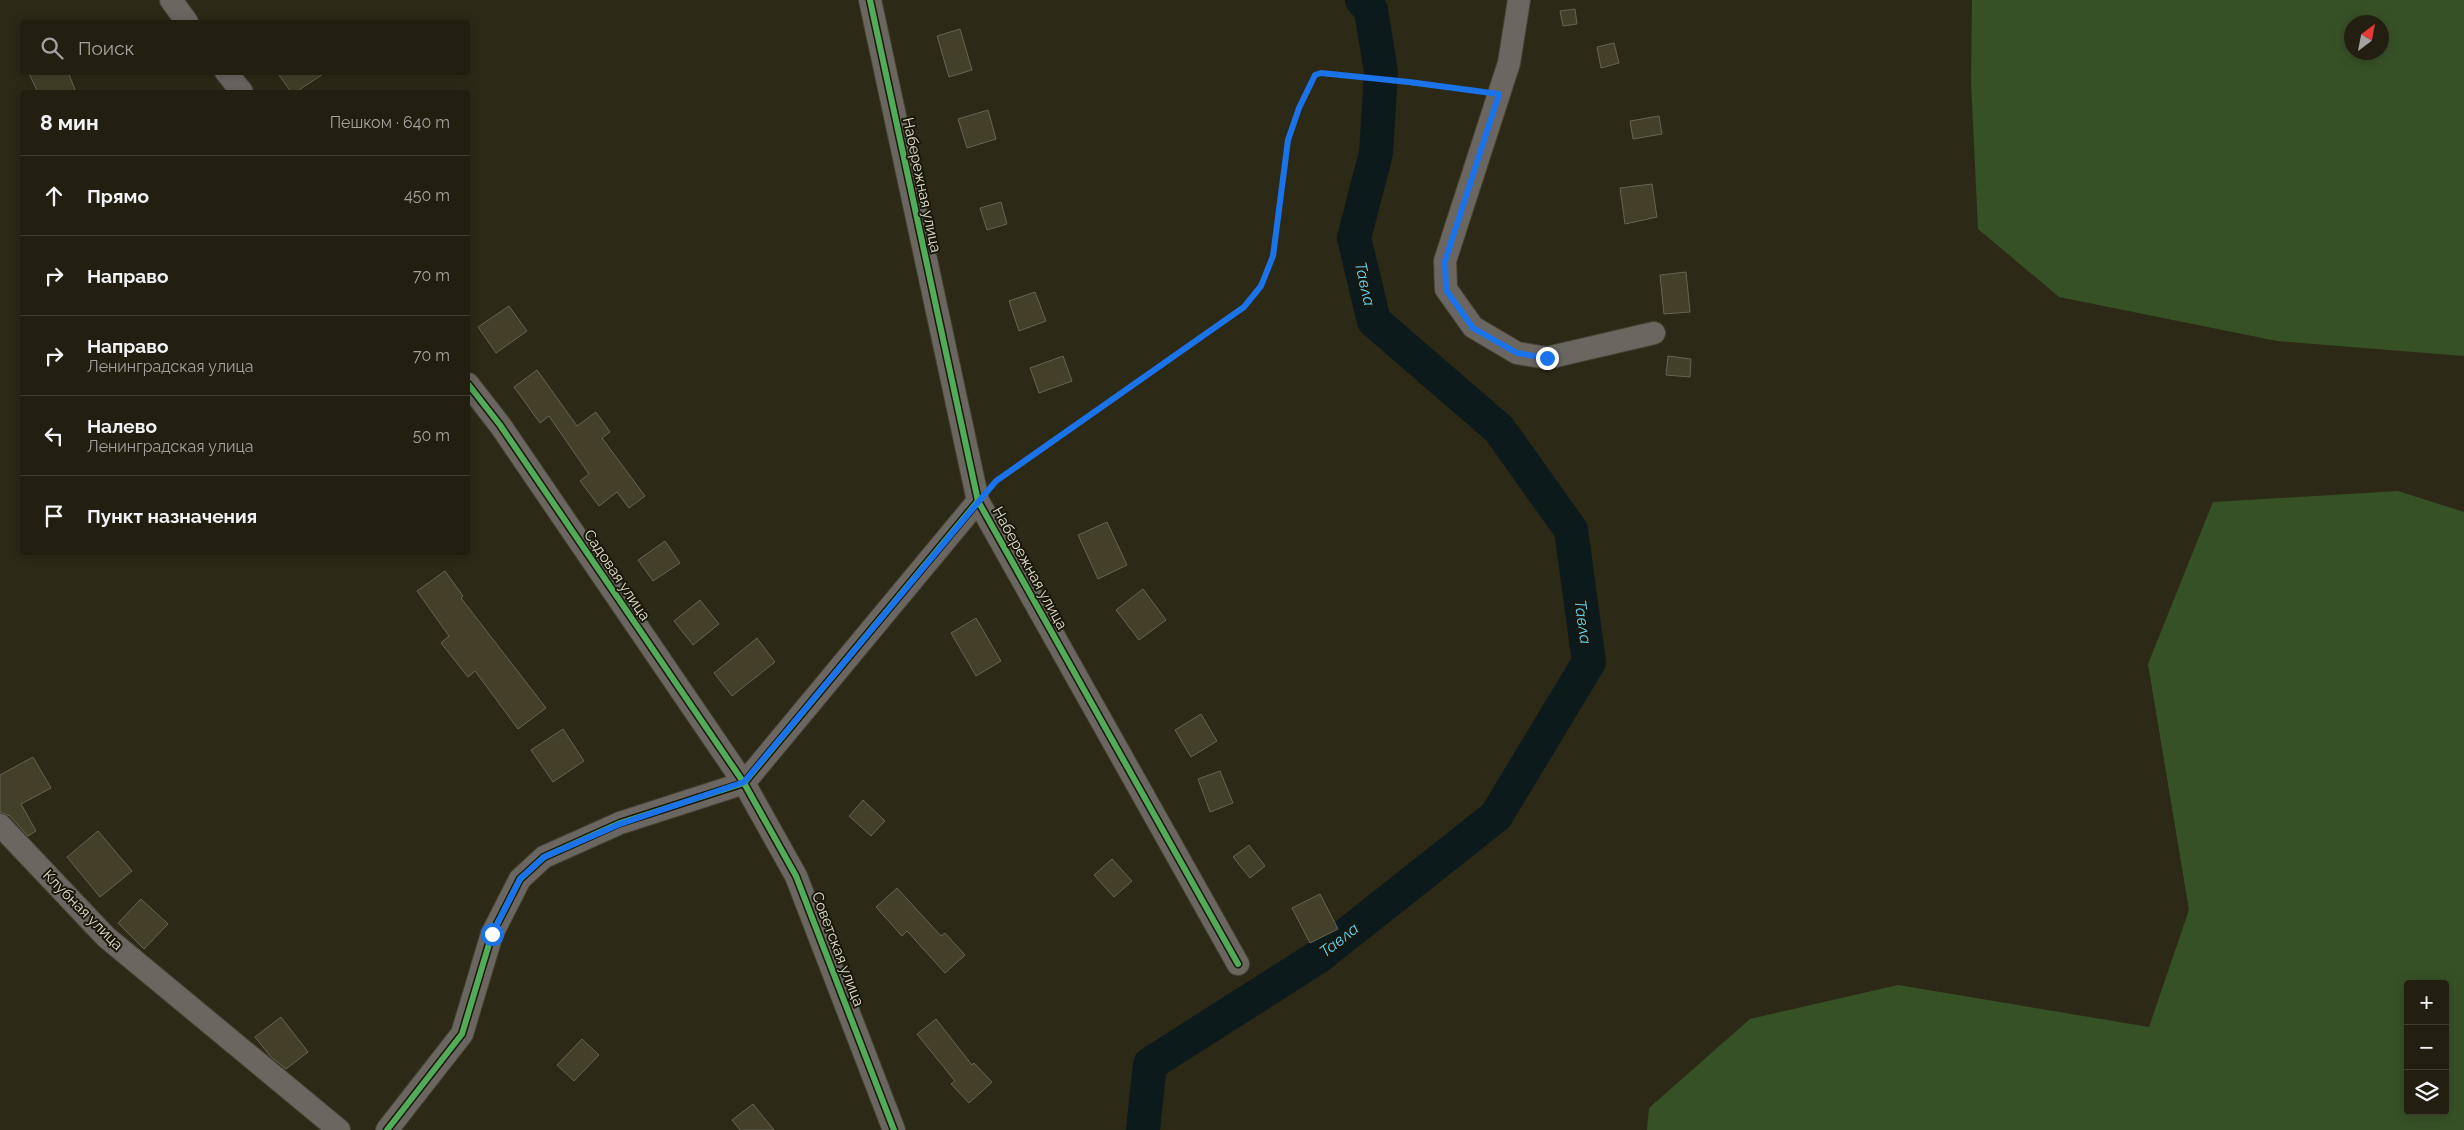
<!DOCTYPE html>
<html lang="ru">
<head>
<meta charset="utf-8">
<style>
  body { margin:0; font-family:Raleway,sans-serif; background:#2a271a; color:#f1f3f6 }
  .controls { position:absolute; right:15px; bottom:15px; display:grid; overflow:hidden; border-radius:5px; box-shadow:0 2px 12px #0003 }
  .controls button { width:45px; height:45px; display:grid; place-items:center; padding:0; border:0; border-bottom:1px solid #3f3d31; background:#221f11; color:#f1f3f6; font:25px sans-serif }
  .compass { position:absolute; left:2344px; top:15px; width:45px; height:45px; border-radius:50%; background:#221f11; box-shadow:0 2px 12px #0003; rotate:32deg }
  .stop { position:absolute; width:15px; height:15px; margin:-11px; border:4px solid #1a73e8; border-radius:50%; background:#fff }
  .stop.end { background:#1a73e8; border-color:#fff; box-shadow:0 1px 5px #0008 }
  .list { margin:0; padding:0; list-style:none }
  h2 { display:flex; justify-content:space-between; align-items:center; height:65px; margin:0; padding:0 20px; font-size:21px }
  h2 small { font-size:16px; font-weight:400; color:#a2a29f }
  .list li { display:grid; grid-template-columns:32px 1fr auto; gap:15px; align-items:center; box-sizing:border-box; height:80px; padding:0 20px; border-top:1px solid #3f3d31 }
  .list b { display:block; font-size:19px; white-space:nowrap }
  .list p { margin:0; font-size:16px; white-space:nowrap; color:#a2a29f }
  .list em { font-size:16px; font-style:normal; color:#a2a29f }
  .icon { flex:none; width:28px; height:28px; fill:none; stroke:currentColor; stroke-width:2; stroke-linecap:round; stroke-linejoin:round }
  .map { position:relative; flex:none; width:2464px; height:1130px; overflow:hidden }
  .search { position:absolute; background:#221f11; box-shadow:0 2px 12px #0003; left:20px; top:20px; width:450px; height:55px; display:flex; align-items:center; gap:12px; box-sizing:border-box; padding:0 18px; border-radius:5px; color:#a2a29f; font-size:19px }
  .panel { position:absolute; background:#221f11; box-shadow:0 2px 12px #0003; left:20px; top:90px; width:450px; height:465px; border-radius:5px }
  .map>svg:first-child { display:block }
  .green { fill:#375127; fill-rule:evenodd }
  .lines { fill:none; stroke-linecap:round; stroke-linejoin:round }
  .river { stroke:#0c1a1c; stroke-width:34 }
  .building { fill:#433f28; stroke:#676455 }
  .street-casing { stroke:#484536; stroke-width:24 }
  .path { stroke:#635f57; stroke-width:3; stroke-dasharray:4 2.5; stroke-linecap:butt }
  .street { stroke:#6c6661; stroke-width:22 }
  .cycleway-casing { stroke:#19170a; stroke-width:9 }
  .cycleway { stroke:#51ab58; stroke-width:6 }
  .route { stroke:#1a73e8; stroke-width:6 }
  .labels { text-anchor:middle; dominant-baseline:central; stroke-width:4; stroke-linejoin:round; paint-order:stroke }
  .street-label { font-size:15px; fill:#e2dfcc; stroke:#19170a }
  .water-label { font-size:16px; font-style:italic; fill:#61d5f8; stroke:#19170a }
</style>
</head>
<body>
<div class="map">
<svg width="2464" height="1130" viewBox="0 0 2464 1130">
  <rect width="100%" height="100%" fill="#2d2917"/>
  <g class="green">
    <path d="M1972,0H2464V356L2277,341L2059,297L1978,229L1971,82ZM2352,22H2382V52H2352Z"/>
    <path d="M2398,491L2464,512V1130H1647L1649,1108L1750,1019L1898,985L2149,1027L2189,910L2148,664L2213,502ZM2408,984H2445V1111H2408Z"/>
  </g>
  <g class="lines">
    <polyline class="river" points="1143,1130 1150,1064 1318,957 1496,816 1589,662 1571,530 1499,429 1374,321 1354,238 1376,153 1381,72 1371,10 1362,0"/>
  </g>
  <g class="building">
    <polygon points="1575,9 1577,24 1563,26 1560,11"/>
    <polygon points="960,29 972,70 949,77 937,36"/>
    <polygon points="1614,43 1619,63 1601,68 1597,47"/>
    <polygon points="28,72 68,72 76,92 38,92"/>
    <polygon points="277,72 326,72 296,92 291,92"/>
    <polygon points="988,110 996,139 967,148 958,119"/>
    <polygon points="1659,116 1662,134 1633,139 1630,121"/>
    <polygon points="1652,184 1657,217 1625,224 1620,188"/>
    <polygon points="1001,202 1007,224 987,230 980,208"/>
    <polygon points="1686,272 1690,312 1664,314 1660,275"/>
    <polygon points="1035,292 1046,321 1019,331 1009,301"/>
    <polygon points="509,306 527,331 496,353 478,327"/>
    <polygon points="1063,356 1072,381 1039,393 1030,368"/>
    <polygon points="1668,356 1691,359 1690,377 1666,375"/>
    <polygon points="537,370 577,426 596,412 610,432 602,438 645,496 629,508 617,492 599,506 580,481 589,474 549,416 540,423 514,387"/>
    <polygon points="1107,522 1127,565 1098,579 1078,535"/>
    <polygon points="665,541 680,563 653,581 638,560"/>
    <polygon points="445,571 463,596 461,598 546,708 518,729 475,671 468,677 441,643 449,636 417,591"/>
    <polygon points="1143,589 1166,620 1139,640 1116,610"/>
    <polygon points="700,600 719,624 693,645 674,621"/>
    <polygon points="976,618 1001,661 976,676 951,633"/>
    <polygon points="757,638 775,662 732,696 714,673"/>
    <polygon points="1201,714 1217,741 1191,757 1175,730"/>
    <polygon points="563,729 584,761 553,782 531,750"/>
    <polygon points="33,757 51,788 21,804 36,831 28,836 10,816 0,812 0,775"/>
    <polygon points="1220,771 1233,803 1210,812 1198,779"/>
    <polygon points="863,800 885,821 871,836 849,816"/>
    <polygon points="98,831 132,871 100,897 67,857"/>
    <polygon points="1249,845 1265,866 1250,878 1233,857"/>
    <polygon points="1112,859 1132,881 1114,897 1094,875"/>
    <polygon points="897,888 941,936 945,933 965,955 945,973 907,931 902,936 876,907"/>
    <polygon points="1320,894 1338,929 1310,943 1292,908"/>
    <polygon points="141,899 168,924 144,949 118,923"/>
    <polygon points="281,1017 308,1052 286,1069 271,1057 255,1037"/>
    <polygon points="936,1019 972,1065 974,1063 992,1082 969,1103 951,1084 955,1081 917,1034"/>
    <polygon points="582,1039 599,1055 574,1081 557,1065"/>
    <polygon points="753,1104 774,1130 740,1130 732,1120"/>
  </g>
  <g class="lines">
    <g class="street-casing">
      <g id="street">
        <polyline points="171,0 187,22"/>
        <polyline points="870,0 978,501 1238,964"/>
        <polyline points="1519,0 1509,63 1445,261 1446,289 1473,327 1517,353 1547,358 1654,333"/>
        <polyline points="226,72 242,92"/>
        <polyline points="468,384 500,425 744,783 796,876 894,1130"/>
        <polyline points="0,825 106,937 339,1130"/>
        <polyline points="387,1130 462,1034 492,934 520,879 544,857 620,823 744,783 978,501"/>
      </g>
    </g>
    <polyline class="path" points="994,484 1244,307 1261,286 1273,256 1288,140 1299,108 1315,75 1321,73 1479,92"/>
    <use href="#street" class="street"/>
    <g class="cycleway-casing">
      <g id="cycleway">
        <polyline points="870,0 978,501 1238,964"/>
        <polyline points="468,384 500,425 744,783 796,876 894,1130"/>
        <polyline points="387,1130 462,1034 492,934 520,879 544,857 620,823 744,783 978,501"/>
      </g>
    </g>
    <use href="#cycleway" class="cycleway"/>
  </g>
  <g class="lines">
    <polyline class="route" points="492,934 520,879 544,857 620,824 744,782 996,481 1244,307 1261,286 1273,256 1288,140 1299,108 1315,75 1321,73 1409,82 1499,94 1445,261 1446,290 1473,328 1517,353 1547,358"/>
  </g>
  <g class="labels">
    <g class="street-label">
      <text transform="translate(922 185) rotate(78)">Набережная улица</text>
      <text transform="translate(1030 568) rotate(61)">Набережная улица</text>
      <text transform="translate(617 575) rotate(56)">Садовая улица</text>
      <text transform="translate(83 910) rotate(45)">Клубная улица</text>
      <text transform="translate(838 949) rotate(69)">Советская улица</text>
    </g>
    <g class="water-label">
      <text transform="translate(1365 284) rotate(77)">Тавла</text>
      <text transform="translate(1583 622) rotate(82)">Тавла</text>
      <text transform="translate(1339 940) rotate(-38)">Тавла</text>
    </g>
  </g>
</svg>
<div class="controls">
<button>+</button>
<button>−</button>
<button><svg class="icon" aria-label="layers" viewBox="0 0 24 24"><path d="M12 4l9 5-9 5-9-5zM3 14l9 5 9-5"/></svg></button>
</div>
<svg class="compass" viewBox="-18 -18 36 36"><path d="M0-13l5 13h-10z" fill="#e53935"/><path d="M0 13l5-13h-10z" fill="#a2a29f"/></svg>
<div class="stop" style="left:492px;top:934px"></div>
<div class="stop end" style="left:1547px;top:358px"></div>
<div class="search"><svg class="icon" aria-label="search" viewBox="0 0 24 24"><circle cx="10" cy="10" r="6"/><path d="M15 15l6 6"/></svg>Поиск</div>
<section class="panel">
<h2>8 мин<small>Пешком · 640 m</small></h2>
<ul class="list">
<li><svg class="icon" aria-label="ahead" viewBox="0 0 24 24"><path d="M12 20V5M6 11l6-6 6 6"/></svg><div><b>Прямо</b></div><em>450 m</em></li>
<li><svg class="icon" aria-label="right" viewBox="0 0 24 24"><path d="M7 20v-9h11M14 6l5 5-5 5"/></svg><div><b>Направо</b></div><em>70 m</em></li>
<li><svg class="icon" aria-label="right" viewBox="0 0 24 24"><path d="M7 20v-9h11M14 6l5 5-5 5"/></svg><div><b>Направо</b><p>Ленинградская улица</p></div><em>70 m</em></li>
<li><svg class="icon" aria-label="left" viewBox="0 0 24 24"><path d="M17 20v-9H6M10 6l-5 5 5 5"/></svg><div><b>Налево</b><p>Ленинградская улица</p></div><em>50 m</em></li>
<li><svg class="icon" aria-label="arrive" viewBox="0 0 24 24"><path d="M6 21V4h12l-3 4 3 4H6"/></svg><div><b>Пункт назначения</b></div></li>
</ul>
</section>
</div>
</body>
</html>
